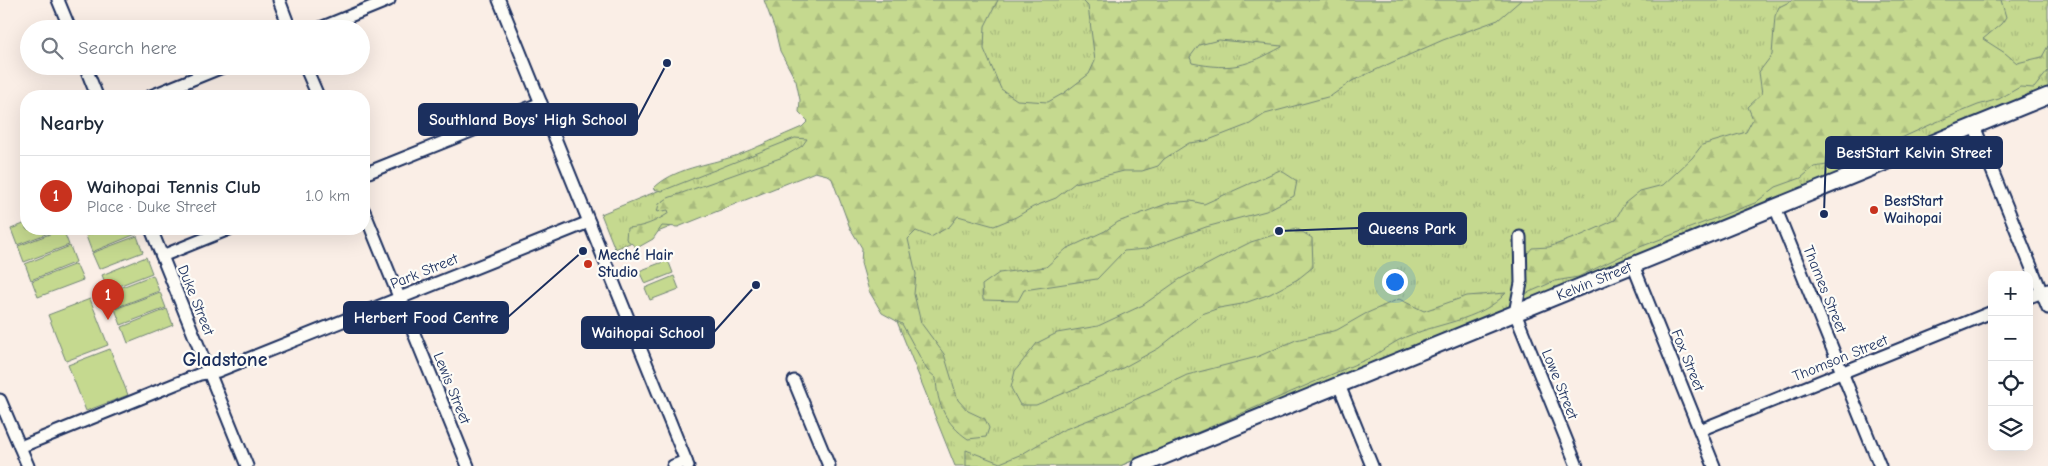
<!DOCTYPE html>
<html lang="en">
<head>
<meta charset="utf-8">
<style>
  body { margin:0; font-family:"Comic Neue",sans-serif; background:#f6f6f7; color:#1f2937 }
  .controls { position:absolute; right:15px; bottom:15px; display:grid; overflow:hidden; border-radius:10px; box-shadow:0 5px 20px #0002 }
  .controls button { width:45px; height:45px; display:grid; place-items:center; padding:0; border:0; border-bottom:1px solid #e0e1e3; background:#fff; color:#1f2937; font:25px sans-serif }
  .you { position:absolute; left:1394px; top:281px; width:18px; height:18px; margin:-12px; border:4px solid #fff; border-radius:50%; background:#1a73e8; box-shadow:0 0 0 8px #1a73e833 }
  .badge { display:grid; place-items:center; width:32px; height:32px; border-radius:50%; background:#c8321e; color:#fff; font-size:16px; font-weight:700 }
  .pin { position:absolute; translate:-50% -41px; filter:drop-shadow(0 1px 2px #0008) }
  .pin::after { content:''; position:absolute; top:26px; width:18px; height:15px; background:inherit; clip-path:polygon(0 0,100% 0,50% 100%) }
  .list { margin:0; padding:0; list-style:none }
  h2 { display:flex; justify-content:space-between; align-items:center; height:65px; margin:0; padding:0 20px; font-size:21px }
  h2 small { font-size:16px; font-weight:400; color:#747a83 }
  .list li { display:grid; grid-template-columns:32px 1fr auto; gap:15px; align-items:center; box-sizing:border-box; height:80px; padding:0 20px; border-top:1px solid #e0e1e3 }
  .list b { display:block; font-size:19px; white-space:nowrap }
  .list p { margin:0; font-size:16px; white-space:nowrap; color:#747a83 }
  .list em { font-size:16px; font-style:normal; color:#747a83 }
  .icon { flex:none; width:28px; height:28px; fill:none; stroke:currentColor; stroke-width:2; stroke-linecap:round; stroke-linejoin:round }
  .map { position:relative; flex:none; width:2048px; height:466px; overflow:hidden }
  .search { position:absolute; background:#fff; box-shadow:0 5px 20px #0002; left:20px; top:20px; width:350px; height:55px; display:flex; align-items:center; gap:12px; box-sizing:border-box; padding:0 18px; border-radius:28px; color:#747a83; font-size:19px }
  .panel { position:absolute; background:#fff; box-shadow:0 5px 20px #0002; left:20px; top:90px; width:350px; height:145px; border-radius:20px }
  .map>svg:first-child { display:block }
  .grass { fill:url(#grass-tufts); stroke:#708476 }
  .forest { fill:url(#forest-firs); stroke:#708476; fill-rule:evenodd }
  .garden { fill:#c5d98f; stroke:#708476 }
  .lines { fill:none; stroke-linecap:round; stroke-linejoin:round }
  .minor-casing { stroke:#1b2f5e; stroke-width:15 }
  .major-casing { stroke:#1b2f5e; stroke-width:19 }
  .minor { stroke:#fdfcf7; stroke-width:11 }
  .major { stroke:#fdfcf7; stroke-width:15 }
  .poi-dot { fill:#c8321e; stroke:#fdfcf7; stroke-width:2 }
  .labels { text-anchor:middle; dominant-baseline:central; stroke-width:4.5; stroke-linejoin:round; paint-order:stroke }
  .poi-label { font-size:15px; font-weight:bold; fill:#1b2f5e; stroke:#fdfcf7; text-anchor:start }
  .street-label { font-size:15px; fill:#1b2f5e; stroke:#fdfcf7 }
  .district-label { font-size:20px; font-weight:bold; fill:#1b2f5e; stroke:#fdfcf7 }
  .leader { fill:none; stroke:#1b2f5e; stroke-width:2 }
  .callout-dot { fill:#1b2f5e; stroke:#fdfcf7; stroke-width:2 }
  .callout { fill:#1b2f5e; stroke:#1b2f5e; stroke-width:2 }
  .callout-label { font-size:16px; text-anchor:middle; font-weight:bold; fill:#fff }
</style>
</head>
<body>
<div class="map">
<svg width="2048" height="466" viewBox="0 0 2048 466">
  <defs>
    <pattern id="grass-tufts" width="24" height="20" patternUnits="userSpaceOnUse" patternTransform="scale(1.25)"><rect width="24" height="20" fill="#c5d98f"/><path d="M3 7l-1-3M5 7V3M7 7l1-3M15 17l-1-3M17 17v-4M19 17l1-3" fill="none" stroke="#a9bb7e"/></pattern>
    <pattern id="forest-firs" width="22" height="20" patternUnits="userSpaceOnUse" patternTransform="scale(1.25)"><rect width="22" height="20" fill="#c5d98f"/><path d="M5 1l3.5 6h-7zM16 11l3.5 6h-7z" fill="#a9bb7e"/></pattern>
  </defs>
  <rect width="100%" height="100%" fill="#faeee6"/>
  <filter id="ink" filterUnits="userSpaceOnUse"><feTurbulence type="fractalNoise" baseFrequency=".02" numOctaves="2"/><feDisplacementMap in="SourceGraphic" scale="10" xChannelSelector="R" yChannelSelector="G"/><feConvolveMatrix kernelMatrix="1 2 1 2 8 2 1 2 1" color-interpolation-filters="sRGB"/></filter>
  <g filter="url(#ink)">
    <polygon class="grass" points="769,0 2048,0 2048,88 1120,466 955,466 833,162 615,249 601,214 818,126"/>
    <g class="forest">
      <path d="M764,0H998L985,26L984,49L1001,89L1017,100L1048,102L1064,93L1089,74L1095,61L1088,6L1082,0H1521L1498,20L1443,40L1393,62L1352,81L1331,96L1265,114L1250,124L1206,141L1189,143L1164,159L1158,166L1142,171H1124L1075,183L1056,198L1033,207L1016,217L994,226L958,216L950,226L931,237L916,231L908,239L916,274L914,294L921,323L944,354L958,400L968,411L985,419L989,428L986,437L968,439C946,424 937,405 936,378L927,370L902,324L882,313L869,291L861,263L862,248L850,228L832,179L827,175L815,172L678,227L662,226L653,239L637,248L626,239L627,228C644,227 655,222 669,213L668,210L657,212L659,204L668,198L783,157L802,146L807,139L795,138L662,191L653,189C673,168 708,165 735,156C757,148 780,136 802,127L808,121L799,112L800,100L796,81L780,51L775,30ZM1219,40L1282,46V47C1246,66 1233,71 1192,63L1190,57L1199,45Z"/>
      <polygon points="1793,0 2001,0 2006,17 2001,24 1983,39 2005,53 2017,63 2042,57 2048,46 2048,71 2034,88 2020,87 1999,99 1978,105 1934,123 1884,146 1859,151 1843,159 1838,167 1827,165 1814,167 1801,178 1776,187 1755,203 1640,247 1578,277 1555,281 1525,294 1524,258 1532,248 1549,247 1582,235 1615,220 1625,203 1640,191 1663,185 1692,158 1702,145 1746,132 1753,119 1748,107 1762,94 1759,72 1772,55 1775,16 1779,7"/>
      <polygon points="1280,170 1297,181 1294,196 1266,211 1206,227 1146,249 1124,251 1097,279 1024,290 1018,301 983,300 982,285 999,273 1046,267 1066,249 1105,231 1118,222 1169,203 1191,201 1204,204"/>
      <polygon points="1296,228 1312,238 1313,267 1298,279 1270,294 1242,304 1219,308 1202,314 1159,348 1119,370 1036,405 1020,405 1011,388 1015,371 1037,343 1057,333 1098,326 1143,305 1180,279 1231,252 1251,242"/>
      <path d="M1506,293C1480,322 1433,323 1399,340C1390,345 1381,351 1372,357L1120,466H966V450L1000,463L1022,454L1063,430L1109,412L1187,375L1257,357L1296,340L1337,330L1365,314L1399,299L1424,311L1467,296Z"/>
    </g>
    <g class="garden">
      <polygon points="26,223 26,229 59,229 17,245 11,229"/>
      <polygon points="63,229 69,245 24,262 18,246"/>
      <polygon points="104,229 134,229 136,234 92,252 86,236"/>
      <polygon points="137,236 143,252 99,269 92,253"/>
      <polygon points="70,246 76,262 31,280 25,264"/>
      <polygon points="146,257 152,273 108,290 102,275"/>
      <polygon points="668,260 673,273 645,284 639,271"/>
      <polygon points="76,264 83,280 38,297 32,281"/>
      <polygon points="153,275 159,291 115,308 109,292"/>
      <polygon points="674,276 679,289 650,300 645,288"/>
      <polygon points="160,292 166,308 121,325 115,309"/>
      <polygon points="90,299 108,345 66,361 48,315"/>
      <polygon points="167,309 173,325 128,343 122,327"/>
      <polygon points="110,349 128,395 86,411 68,365"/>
    </g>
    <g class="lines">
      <g class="minor-casing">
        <g id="minor">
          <polyline points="58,0 70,29"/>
          <polyline points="279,0 290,29"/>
          <polyline points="499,0 688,466"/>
          <polyline points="318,29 389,0"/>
          <polyline points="85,66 97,96"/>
          <polyline points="305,66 318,96"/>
          <polyline points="151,96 225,66"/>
          <polyline points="1974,126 2048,308"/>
          <polyline points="364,174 541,103"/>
          <polyline points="1775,207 1880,466"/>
          <polyline points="364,211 468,466"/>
          <polyline points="151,229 247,466"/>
          <polyline points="1520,237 1521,283 1515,313 1577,466"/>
          <polyline points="162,256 229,229"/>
          <polyline points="1633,265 1714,466"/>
          <polyline points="2029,297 2048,290"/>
          <polyline points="794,381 829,466"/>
          <polyline points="1339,385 1372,466"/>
          <polyline points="0,400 28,466"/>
          <polyline points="1700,430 1992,312"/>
          <polyline points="20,447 200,374 218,371 589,222"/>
          <polyline points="673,466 686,461"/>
        </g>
      </g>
      <g class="major-casing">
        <polyline id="major" points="1140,466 2048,96"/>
      </g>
      <use href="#minor" class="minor"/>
      <use href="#major" class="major"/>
    </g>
  </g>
  <g class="poi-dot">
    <circle cx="1874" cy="210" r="5"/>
    <circle cx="588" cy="264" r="5"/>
  </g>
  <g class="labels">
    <g class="poi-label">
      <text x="1884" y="201">BestStart<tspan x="1884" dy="17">Waihopai</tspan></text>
      <text x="598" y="255">Meché Hair<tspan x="598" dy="17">Studio</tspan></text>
    </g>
    <g class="street-label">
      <text transform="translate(424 271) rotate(-22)">Park Street</text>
      <text transform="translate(1594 281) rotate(-22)">Kelvin Street</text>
      <text transform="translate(1825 289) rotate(68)">Thames Street</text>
      <text transform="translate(196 300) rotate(68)">Duke Street</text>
      <text transform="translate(1840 358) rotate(-22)">Thomson Street</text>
      <text transform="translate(1688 360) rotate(68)">Fox Street</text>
      <text transform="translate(1560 384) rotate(68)">Lowe Street</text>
      <text transform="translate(452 388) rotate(68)">Lewis Street</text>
    </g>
    <g class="district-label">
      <text x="225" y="359">Gladstone</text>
    </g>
  </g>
  <path class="leader" d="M667 63L637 120M1824 214L1826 152M1279 231L1359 228M583 251L508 317M756 285L714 332"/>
  <g class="callout-dot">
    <circle cx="667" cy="63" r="5"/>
    <circle cx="1824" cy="214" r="5"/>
    <circle cx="1279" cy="231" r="5"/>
    <circle cx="583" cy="251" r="5"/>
    <circle cx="756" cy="285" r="5"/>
  </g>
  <g class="callout">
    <rect x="419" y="104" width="218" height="31" rx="5"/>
    <rect x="1826" y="137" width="176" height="31" rx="5"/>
    <rect x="1359" y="213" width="107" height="31" rx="5"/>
    <rect x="344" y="302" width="164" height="31" rx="5"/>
    <rect x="582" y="317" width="132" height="31" rx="5"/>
  </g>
  <g class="callout-label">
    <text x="528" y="125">Southland Boys' High School</text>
    <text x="1914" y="158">BestStart Kelvin Street</text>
    <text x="1412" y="234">Queens Park</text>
    <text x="426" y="323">Herbert Food Centre</text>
    <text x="648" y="338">Waihopai School</text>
  </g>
</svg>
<div class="controls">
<button>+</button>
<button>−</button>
<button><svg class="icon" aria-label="locate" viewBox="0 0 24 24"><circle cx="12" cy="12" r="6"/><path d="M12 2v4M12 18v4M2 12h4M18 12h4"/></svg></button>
<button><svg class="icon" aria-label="layers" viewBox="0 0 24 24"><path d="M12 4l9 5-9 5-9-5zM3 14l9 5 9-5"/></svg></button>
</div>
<div class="you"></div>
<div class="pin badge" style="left:108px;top:320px">1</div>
<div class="search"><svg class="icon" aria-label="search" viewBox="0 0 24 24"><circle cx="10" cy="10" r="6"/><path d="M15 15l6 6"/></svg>Search here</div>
<section class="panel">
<h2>Nearby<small></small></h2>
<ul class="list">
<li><span class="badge">1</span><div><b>Waihopai Tennis Club</b><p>Place · Duke Street</p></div><em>1.0 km</em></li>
</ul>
</section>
</div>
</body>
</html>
